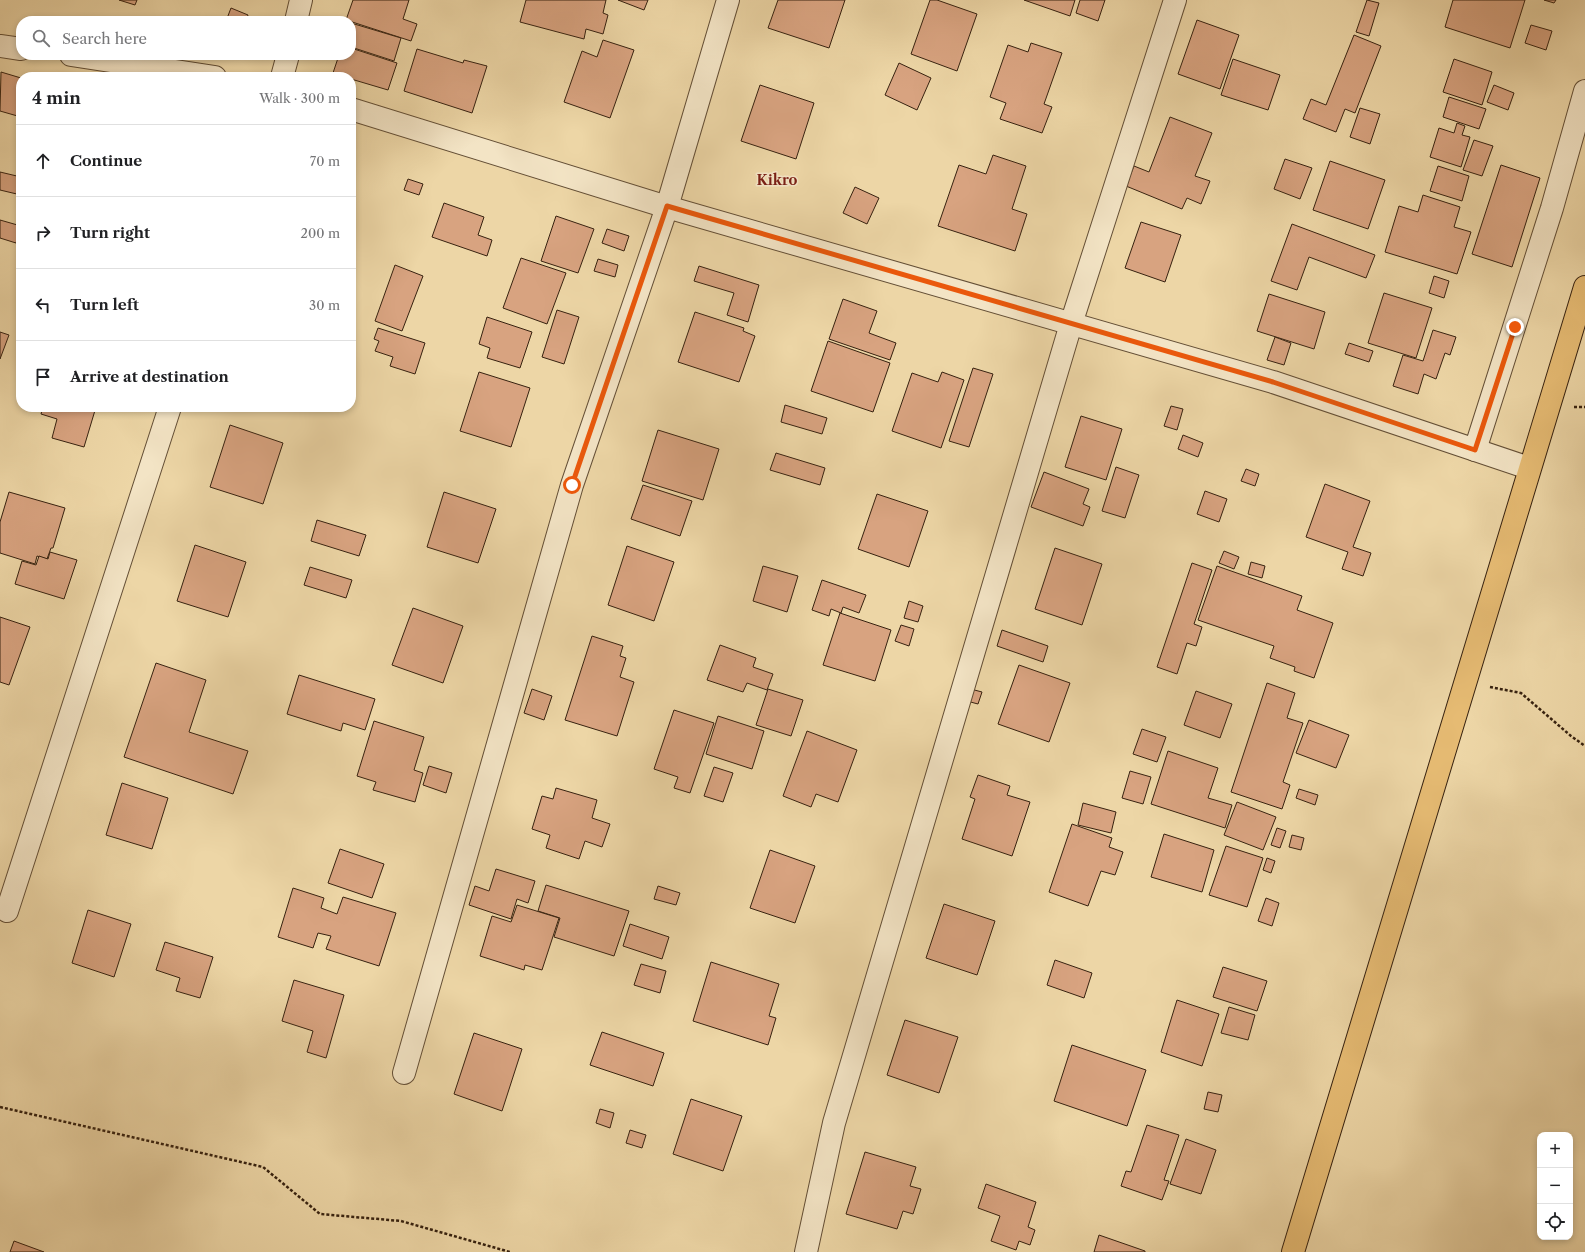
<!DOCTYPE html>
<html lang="en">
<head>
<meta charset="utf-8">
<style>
  body { margin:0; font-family:"Libre Caslon Text",serif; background:#f2f2f2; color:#202124 }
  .controls { position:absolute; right:12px; bottom:12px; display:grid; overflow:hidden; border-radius:8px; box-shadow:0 2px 6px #0003 }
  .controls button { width:36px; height:36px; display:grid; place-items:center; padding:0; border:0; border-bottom:1px solid #e0e0e0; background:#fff; color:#202124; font:20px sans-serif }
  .stop { position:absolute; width:12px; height:12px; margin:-9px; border:3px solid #ea580c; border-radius:50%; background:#fff }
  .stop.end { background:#ea580c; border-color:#fff; box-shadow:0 1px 4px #0008 }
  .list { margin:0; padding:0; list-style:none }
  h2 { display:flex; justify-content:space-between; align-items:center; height:52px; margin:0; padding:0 16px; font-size:17px }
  h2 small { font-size:13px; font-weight:400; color:#757577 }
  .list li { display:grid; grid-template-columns:26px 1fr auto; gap:12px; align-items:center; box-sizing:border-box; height:72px; padding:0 16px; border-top:1px solid #e0e0e0 }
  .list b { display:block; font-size:15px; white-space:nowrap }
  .list em { font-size:13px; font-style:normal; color:#757577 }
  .icon { flex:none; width:22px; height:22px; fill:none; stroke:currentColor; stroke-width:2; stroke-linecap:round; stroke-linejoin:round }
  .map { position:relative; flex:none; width:1585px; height:1252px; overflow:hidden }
  .search { position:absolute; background:#fff; box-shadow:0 2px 6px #0003; left:16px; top:16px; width:340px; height:44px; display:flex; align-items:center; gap:10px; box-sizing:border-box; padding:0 14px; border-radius:16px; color:#757577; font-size:15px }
  .panel { position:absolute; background:#fff; box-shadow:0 2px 6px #0003; left:16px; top:72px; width:340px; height:340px; border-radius:16px }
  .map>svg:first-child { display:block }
  .building { fill:#d8a380; stroke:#372210 }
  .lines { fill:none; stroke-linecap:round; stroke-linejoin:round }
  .minor-casing { stroke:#644f36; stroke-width:24 }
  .trunk-casing { stroke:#372210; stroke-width:24 }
  .path { stroke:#372210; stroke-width:2.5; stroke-dasharray:3 2; stroke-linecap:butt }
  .minor { stroke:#f3e4c5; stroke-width:22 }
  .trunk { stroke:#e6bb73; stroke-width:22 }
  .route { stroke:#ea580c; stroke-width:5 }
  .labels { text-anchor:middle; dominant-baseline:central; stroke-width:3; stroke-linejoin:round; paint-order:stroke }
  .quarter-label { font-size:14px; font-weight:bold; fill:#7a1f14; stroke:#f3e4c5 }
</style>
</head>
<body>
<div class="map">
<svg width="1585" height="1252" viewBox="0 0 1585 1252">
  <rect width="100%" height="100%" fill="#edd6a6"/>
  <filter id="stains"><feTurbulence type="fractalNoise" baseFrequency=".005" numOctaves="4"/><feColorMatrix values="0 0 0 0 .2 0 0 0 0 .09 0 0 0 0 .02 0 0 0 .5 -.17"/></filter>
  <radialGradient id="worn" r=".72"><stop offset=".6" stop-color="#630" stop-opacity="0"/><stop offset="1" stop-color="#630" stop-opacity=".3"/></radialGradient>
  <g class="building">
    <polygon points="119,0 137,0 135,5"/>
    <polygon points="353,0 409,0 403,19 417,24 411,41 346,20"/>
    <polygon points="526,0 606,0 603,13 608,15 603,34 586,29 584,39 520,22"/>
    <polygon points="618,0 648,0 644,10"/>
    <polygon points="778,0 845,0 829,48 768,28"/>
    <polygon points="930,0 937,0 977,14 957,71 911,54"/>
    <polygon points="1024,0 1075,0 1070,16"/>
    <polygon points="1080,0 1105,0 1098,21 1076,13"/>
    <polygon points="1367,0 1379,3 1369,36 1356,32"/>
    <polygon points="1453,0 1525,0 1510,48 1445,27"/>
    <polygon points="1544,0 1556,0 1554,3"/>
    <polygon points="231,8 248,15 246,21 226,21"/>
    <polygon points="1197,20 1239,35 1220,89 1178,74"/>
    <polygon points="351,23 401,38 394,61 351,47"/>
    <polygon points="1531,25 1552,31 1546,50 1525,43"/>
    <polygon points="1354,35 1381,46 1355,113 1345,109 1336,132 1303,119 1311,99 1326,105"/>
    <polygon points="603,40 634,50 610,118 564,102 582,51 597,57"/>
    <polygon points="1031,43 1062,53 1044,104 1052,107 1042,133 1000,119 1006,103 990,97 1008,45 1028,52"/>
    <polygon points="351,48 397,63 388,90 351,79 351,77 333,73 339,55 351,55"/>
    <polygon points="417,49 463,63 464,60 487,66 472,113 404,91"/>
    <polygon points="1233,59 1280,75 1268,110 1221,95"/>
    <polygon points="1454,59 1492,72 1482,105 1443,92"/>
    <polygon points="899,63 931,78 917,110 885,95"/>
    <polygon points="1,72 21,78 21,117 0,111"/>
    <polygon points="760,85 814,103 796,159 741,141"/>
    <polygon points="1494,85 1514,93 1508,110 1487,102"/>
    <polygon points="1449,97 1486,109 1479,129 1443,117"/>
    <polygon points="1360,108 1380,114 1370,144 1350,137"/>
    <polygon points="1170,117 1212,133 1195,176 1210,181 1201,204 1187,198 1182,209 1126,186 1134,166 1149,172"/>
    <polygon points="1457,123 1465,126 1462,135 1470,137 1461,167 1430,157 1439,128 1454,133"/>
    <polygon points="1474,140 1493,146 1482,176 1463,170"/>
    <polygon points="993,155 1026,166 1012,209 1027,214 1015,251 938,226 959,165 986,174"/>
    <polygon points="1285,159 1312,168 1300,199 1274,189"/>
    <polygon points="1330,161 1385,180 1368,229 1313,210"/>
    <polygon points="1501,165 1540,178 1512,267 1472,254"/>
    <polygon points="1438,166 1469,176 1462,201 1430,191"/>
    <polygon points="0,172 21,177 21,195 0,190"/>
    <polygon points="408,179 423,184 419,195 404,190"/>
    <polygon points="855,187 879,198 867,224 843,213"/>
    <polygon points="1423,195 1460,207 1454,227 1471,232 1457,274 1385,252 1399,206 1418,212"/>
    <polygon points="444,203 484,217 478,235 492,240 487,256 432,237"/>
    <polygon points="556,216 594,229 578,273 541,261"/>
    <polygon points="0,220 21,226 16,243 0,238"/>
    <polygon points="1141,222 1181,235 1165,282 1125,268"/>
    <polygon points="1292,224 1375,255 1366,278 1309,257 1297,290 1271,281"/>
    <polygon points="607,229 629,236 624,251 602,243"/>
    <polygon points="521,258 566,273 547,324 503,308"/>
    <polygon points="598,259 618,265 615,277 594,271"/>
    <polygon points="395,265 423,276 402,331 375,321"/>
    <polygon points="699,266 759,285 748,322 727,315 734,293 694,281"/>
    <polygon points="1434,276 1449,281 1444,298 1429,293"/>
    <polygon points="1384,293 1432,308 1416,358 1368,343"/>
    <polygon points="1269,294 1325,312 1314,349 1257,331"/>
    <polygon points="843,299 877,311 869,333 896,343 890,360 829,339"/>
    <polygon points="557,310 579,317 564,364 542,357"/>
    <polygon points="695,312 744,328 743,331 755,336 739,382 678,362"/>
    <polygon points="487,317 532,332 520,368 487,358 490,348 479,344"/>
    <polygon points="378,328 425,343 415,374 390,366 393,357 375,351 379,341 374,339"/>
    <polygon points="1433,330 1456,337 1450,355 1445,353 1436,379 1424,374 1418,394 1393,386 1403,355 1423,361"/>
    <polygon points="0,332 9,335 0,359"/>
    <polygon points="1275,337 1291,343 1284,365 1267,360"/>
    <polygon points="828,341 890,363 873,412 811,391"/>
    <polygon points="1349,343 1373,351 1369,362 1345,354"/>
    <polygon points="973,368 993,374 969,447 949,441"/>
    <polygon points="479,372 530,388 511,447 460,431"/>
    <polygon points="942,372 964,380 941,448 892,431 912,373 938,382"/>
    <polygon points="785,405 827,418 822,434 781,422"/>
    <polygon points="1171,406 1183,409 1177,430 1164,426"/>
    <polygon points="43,407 96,407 84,447 52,438 57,419 41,414"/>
    <polygon points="1081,416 1122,429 1106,480 1065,467"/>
    <polygon points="230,425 283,443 263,504 210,487"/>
    <polygon points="658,430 719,449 703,500 642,481"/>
    <polygon points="1183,435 1203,443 1198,457 1178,449"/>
    <polygon points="776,453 825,468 820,485 770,470"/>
    <polygon points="1116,467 1139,475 1125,518 1102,511"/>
    <polygon points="1246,469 1259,474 1255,486 1241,481"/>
    <polygon points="1044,472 1089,489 1083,504 1090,507 1083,526 1031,507"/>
    <polygon points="1325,484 1370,501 1353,547 1371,553 1363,576 1342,569 1348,552 1306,537"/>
    <polygon points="643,485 692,501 680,536 631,519"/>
    <polygon points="1205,491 1227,499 1219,522 1197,514"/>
    <polygon points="9,492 65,508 53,548 51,548 47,559 37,556 35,564 0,553 0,522"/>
    <polygon points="444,492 496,509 478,563 427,547"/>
    <polygon points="877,494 928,511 909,567 858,549"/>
    <polygon points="317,520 366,535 359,556 311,541"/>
    <polygon points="195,545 246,562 228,617 177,601"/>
    <polygon points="627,546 674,562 654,621 608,605"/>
    <polygon points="1055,548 1102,564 1082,625 1035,609"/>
    <polygon points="1224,551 1239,557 1234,569 1219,563"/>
    <polygon points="50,552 77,560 64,599 15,584 22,561 36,565 39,556 48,559"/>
    <polygon points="1251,562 1265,566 1262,578 1248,574"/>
    <polygon points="1192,563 1212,570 1194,624 1202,627 1196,646 1187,643 1177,674 1157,667"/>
    <polygon points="763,566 798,576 787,612 753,601"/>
    <polygon points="1217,566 1302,596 1297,610 1333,623 1314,678 1294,671 1295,667 1270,658 1274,646 1198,620"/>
    <polygon points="310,567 352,580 346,598 304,585"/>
    <polygon points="822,580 866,595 859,613 843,607 841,613 831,609 829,616 812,610"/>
    <polygon points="909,601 923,606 918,622 904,618"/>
    <polygon points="413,608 463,626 443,683 392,665"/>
    <polygon points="840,613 891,630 875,681 823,665"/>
    <polygon points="0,617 30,627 9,685 0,682"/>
    <polygon points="901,625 914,629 909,646 895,641"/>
    <polygon points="1002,630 1048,646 1043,662 997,646"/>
    <polygon points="592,636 623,646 620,656 626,658 620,677 634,682 617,736 565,720"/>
    <polygon points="720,645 756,658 753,667 773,674 767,690 747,683 743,692 707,680"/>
    <polygon points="156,663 206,680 189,732 248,751 233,794 124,757"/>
    <polygon points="1019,665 1070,683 1049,742 998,724"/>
    <polygon points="299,675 375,699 365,730 343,723 341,731 287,714"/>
    <polygon points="1267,683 1295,693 1287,718 1303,723 1283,782 1290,785 1282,809 1231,792"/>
    <polygon points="967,688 982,692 978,704 963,700"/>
    <polygon points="532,689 552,696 544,720 524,713"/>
    <polygon points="768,689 803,700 791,736 756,725"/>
    <polygon points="1196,691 1232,704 1220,738 1184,725"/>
    <polygon points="674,710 714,723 690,793 674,788 678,777 654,769"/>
    <polygon points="718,716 764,731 752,769 706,754"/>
    <polygon points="1309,720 1349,735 1336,768 1296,753"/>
    <polygon points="374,721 424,737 414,770 423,773 415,802 373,790 376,782 357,776"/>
    <polygon points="1142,729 1166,737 1157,762 1133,754"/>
    <polygon points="807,731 857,750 838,802 816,794 811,807 783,796"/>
    <polygon points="1168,751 1218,768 1208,798 1232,805 1225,828 1151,804"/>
    <polygon points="429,766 452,773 446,793 423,785"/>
    <polygon points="714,767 733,773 723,802 704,796"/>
    <polygon points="1130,771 1151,777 1143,804 1122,798"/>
    <polygon points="978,775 1010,786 1007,795 1030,802 1012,856 962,839 975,799 970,797"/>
    <polygon points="122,783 168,798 152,849 106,835"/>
    <polygon points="556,788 597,800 592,818 610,824 602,847 585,841 579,859 546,848 550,835 532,829 542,796 553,799"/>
    <polygon points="1299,789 1318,795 1315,805 1296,798"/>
    <polygon points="1237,802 1276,817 1263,850 1224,835"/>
    <polygon points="1083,803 1116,812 1111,833 1078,825"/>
    <polygon points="1072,824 1112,838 1109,847 1123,852 1115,875 1101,871 1088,906 1049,892"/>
    <polygon points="1277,828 1286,831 1280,848 1271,845"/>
    <polygon points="1164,834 1214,850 1202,892 1151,877"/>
    <polygon points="1292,835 1304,838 1301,850 1289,847"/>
    <polygon points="1226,846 1263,858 1247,907 1209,895"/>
    <polygon points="340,849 384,864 372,898 328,883"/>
    <polygon points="770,850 815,866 795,923 750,908"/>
    <polygon points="1267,858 1275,861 1271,873 1263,870"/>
    <polygon points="496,869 535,881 528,903 517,899 511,919 469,905 475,886 489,891"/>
    <polygon points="546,885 629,911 614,956 554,937 560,918 538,911"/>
    <polygon points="658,886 680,893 676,905 654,899"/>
    <polygon points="293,888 324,898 321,908 337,914 343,897 396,913 379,966 326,949 331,936 318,933 313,948 278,937"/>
    <polygon points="1266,898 1279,903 1272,926 1258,921"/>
    <polygon points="944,904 995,921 977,975 926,958"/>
    <polygon points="517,905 559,918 542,970 525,965 524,970 480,956 492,916 511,922"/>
    <polygon points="88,910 131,924 114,977 72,963"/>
    <polygon points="630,924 669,937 662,959 623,946"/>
    <polygon points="165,942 213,957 200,998 176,991 180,978 156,970"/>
    <polygon points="1055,960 1092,973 1084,998 1047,985"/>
    <polygon points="711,962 779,984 769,1016 776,1018 768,1045 693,1021"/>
    <polygon points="641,964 666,971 660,993 634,985"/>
    <polygon points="1223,967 1267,981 1257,1011 1213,997"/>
    <polygon points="294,980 344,995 326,1058 307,1052 313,1031 282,1021"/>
    <polygon points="1177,1000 1219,1014 1202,1066 1161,1052"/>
    <polygon points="1229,1007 1255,1015 1248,1040 1221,1033"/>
    <polygon points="905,1020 958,1037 939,1093 887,1075"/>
    <polygon points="602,1032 664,1053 653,1086 590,1065"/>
    <polygon points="474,1033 522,1049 502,1111 454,1094"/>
    <polygon points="1072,1045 1146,1070 1127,1126 1054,1101"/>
    <polygon points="1208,1092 1222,1095 1218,1112 1204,1109"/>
    <polygon points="691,1099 742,1116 723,1171 673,1154"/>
    <polygon points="600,1109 614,1113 610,1128 596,1123"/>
    <polygon points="1147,1125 1179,1135 1164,1180 1169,1181 1162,1200 1121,1186 1126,1171 1131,1172"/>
    <polygon points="630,1130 646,1135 642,1148 626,1143"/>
    <polygon points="1186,1139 1216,1150 1201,1194 1170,1184"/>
    <polygon points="865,1152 916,1167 910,1186 921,1189 913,1214 903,1211 897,1229 846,1214"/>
    <polygon points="986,1184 1036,1202 1028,1227 1035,1230 1030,1245 1019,1241 1016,1250 991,1241 1000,1216 978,1208"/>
    <polygon points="1099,1235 1145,1251 1145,1252 1094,1252"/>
    <polygon points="14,1241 44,1252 10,1252"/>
  </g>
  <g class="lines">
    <g class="minor-casing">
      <g id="minor">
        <polyline points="296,21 301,0"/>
        <polyline points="0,46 21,49"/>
        <polyline points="71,55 215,77"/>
        <polyline points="282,77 288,55"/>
        <polyline points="351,109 667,207 1273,382 1529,468"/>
        <polyline points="1475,450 1552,208 1585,91"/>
        <polyline points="7,911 170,407"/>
        <polyline points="404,1073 572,485 667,207 728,0"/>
        <polyline points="806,1252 834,1123 1071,324 1175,0"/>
      </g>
    </g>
    <g class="trunk-casing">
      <polyline id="trunk" points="1293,1252 1585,287"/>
    </g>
    <g class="path">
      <polyline points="1574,407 1585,407"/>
      <polyline points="1490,687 1521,693 1571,736 1585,746"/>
      <polyline points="0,1107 263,1167 320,1214 401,1221 510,1252"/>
    </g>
    <use href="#minor" class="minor"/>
    <use href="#trunk" class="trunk"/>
  </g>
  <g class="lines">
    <polyline class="route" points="572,485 667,206 1273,382 1475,450 1515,327"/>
  </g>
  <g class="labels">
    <g class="quarter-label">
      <text x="777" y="180">Kikro</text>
    </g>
  </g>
  <rect width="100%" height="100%" filter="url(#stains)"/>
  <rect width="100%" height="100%" fill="url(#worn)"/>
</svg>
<div class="controls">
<button>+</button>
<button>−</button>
<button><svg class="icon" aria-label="locate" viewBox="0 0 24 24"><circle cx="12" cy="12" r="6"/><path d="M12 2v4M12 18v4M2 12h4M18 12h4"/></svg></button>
</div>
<div class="stop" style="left:572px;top:485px"></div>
<div class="stop end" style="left:1515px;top:327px"></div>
<div class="search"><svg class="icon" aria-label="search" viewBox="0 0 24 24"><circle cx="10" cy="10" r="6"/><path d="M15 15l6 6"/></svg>Search here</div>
<section class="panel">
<h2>4 min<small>Walk · 300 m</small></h2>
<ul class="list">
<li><svg class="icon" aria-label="ahead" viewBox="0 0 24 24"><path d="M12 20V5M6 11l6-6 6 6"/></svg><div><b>Continue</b></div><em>70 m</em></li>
<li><svg class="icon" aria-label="right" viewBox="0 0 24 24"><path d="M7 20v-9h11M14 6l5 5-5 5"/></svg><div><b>Turn right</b></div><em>200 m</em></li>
<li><svg class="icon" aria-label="left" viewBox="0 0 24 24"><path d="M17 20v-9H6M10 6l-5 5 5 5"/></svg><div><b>Turn left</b></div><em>30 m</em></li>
<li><svg class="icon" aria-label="arrive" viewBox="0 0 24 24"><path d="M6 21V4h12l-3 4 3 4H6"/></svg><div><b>Arrive at destination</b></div></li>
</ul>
</section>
</div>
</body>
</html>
